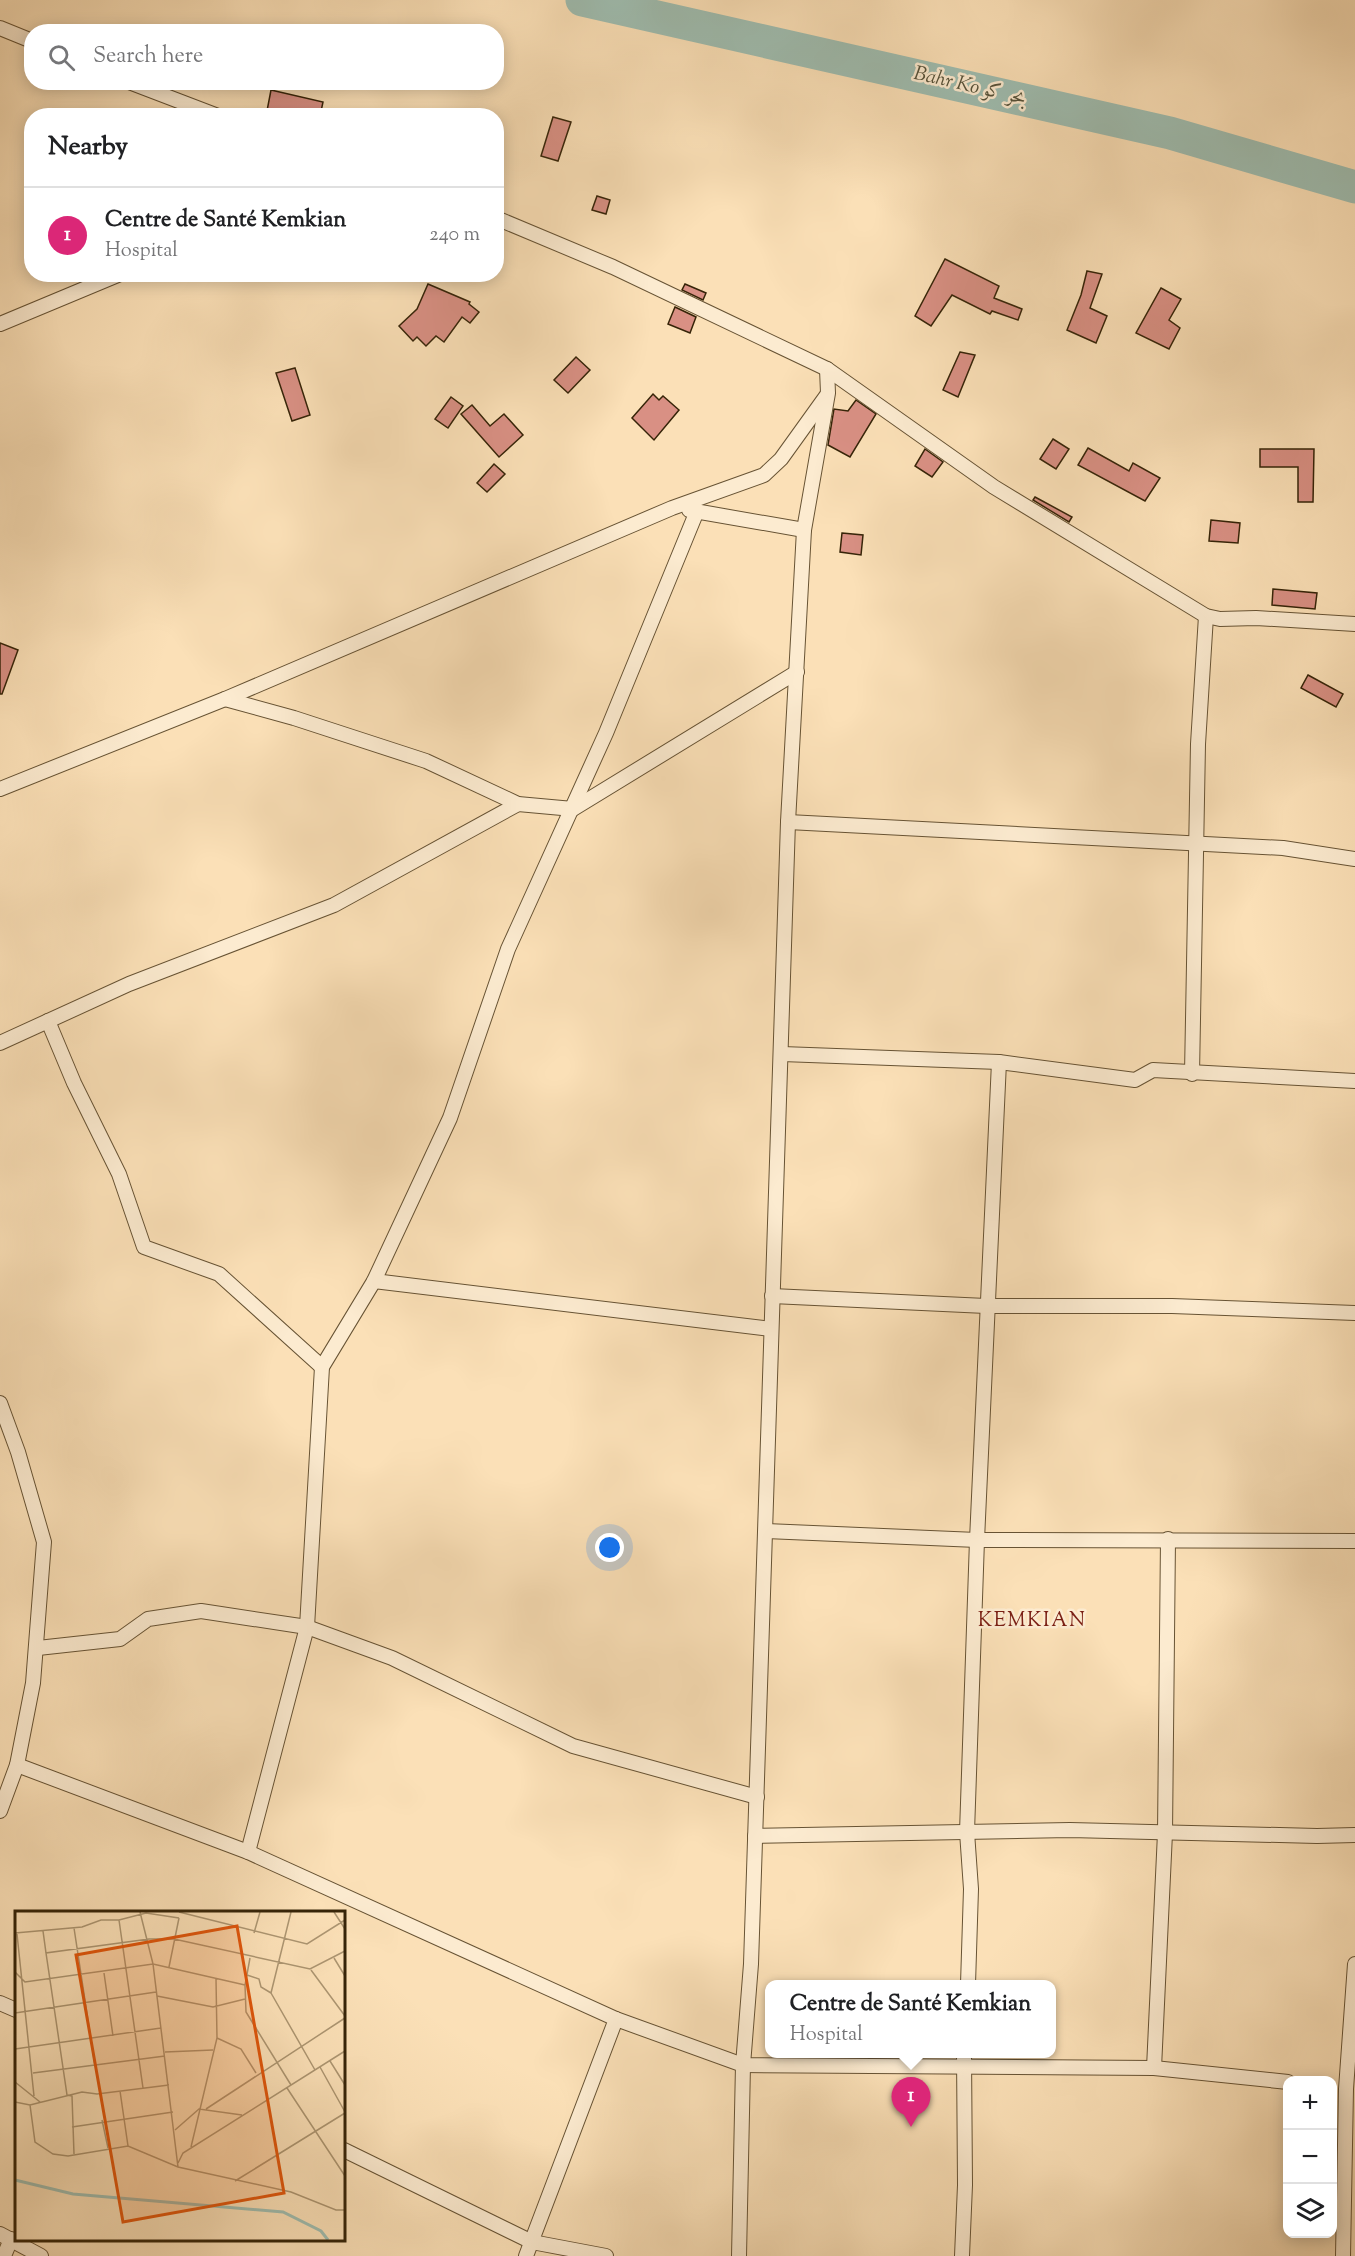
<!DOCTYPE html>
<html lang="en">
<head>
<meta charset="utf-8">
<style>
  body { margin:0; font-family:"Sorts Mill Goudy",Amiri,serif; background:#f6f6f6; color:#202124 }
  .controls { position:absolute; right:18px; bottom:18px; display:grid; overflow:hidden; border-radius:12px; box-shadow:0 3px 15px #0003 }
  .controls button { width:54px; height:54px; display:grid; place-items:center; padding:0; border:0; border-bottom:2px solid #e0e0e0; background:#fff; color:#202124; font:30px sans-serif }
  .you { position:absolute; left:610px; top:1548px; width:21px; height:21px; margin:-15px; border:4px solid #fff; border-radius:50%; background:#1a73e8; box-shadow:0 0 0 9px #1a73e833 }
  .badge { display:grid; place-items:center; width:39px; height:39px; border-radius:50%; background:#db2777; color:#fff; font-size:20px; font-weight:700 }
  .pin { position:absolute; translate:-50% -50px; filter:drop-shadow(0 2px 3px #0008) }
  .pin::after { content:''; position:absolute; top:32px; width:21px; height:18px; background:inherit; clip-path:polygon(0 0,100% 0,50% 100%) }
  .popup { position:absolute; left:765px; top:1980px; width:291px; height:78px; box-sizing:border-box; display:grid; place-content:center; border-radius:12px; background:#fff; filter:drop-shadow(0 2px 4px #0005); font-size:20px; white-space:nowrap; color:#757577 }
  .popup b { font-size:22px; color:#202124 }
  .popup::after { content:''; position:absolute; left:50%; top:100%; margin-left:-12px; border:12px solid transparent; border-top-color:#fff }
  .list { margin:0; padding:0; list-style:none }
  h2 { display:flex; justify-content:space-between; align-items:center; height:78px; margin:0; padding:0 24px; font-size:26px }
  h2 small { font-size:20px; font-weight:400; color:#757577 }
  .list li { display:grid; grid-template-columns:39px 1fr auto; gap:18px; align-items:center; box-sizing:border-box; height:96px; padding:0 24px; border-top:2px solid #e0e0e0 }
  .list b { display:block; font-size:22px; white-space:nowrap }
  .list p { margin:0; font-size:20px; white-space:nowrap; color:#757577 }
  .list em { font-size:20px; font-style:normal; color:#757577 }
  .icon { flex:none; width:33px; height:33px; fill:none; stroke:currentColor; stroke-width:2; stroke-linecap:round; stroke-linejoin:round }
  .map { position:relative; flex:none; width:1355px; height:2256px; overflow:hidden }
  .search { position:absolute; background:#fff; box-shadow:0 3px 15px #0003; left:24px; top:24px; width:480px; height:66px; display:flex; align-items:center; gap:15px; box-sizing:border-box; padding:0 21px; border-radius:24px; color:#757577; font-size:22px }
  .panel { position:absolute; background:#fff; box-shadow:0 3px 15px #0003; left:24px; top:108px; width:480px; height:174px; border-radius:24px }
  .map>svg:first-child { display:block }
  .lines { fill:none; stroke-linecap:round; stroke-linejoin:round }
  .river { stroke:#9fbdb0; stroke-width:33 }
  .building { fill:#d99084; stroke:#362408; stroke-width:1.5 }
  .street-casing { stroke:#675334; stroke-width:16 }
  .street { stroke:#fcebd0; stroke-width:14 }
  .labels { text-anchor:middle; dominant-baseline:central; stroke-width:5; stroke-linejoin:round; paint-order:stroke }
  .water-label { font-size:20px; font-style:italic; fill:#56523a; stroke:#fcebd0 }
  .neighbourhood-label { font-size:20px; letter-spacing:1.5px; fill:#7a1f14; stroke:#fcebd0 }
  .inset-river { fill:none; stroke:#9fbdb0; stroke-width:3 }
  .inset-road { fill:none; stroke:#ac9571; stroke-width:1.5 }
  .view { fill:#df560c; fill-opacity:0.15; stroke:#df560c; stroke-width:3 }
  .inset-edge { fill:none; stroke:#362408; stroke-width:3 }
</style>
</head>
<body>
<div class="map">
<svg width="1355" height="2256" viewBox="0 0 1355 2256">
  <rect width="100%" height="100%" fill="#fbe0b7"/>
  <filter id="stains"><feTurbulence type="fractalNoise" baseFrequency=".00333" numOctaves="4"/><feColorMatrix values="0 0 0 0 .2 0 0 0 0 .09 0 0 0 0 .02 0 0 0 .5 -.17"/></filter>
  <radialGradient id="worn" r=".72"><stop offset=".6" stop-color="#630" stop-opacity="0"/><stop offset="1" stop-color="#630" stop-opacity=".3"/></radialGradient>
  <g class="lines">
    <polyline class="river" points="582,0 1170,133 1355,187"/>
  </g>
  <g class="building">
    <polygon points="271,90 323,102 320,116 266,116"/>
    <polygon points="553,117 571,122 558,161 541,156"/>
    <polygon points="597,196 610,200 606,214 592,210"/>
    <polygon points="945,259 999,286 994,298 1022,309 1018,320 992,311 990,314 952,295 931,326 915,316"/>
    <polygon points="1087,271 1102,274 1090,308 1107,316 1096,343 1067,330 1081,295"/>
    <polygon points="428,284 470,302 469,304 479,312 470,323 462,317 444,342 436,336 426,346 417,337 413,341 399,326 417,309"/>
    <polygon points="685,284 706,293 703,300 682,290"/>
    <polygon points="1161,288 1181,299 1169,320 1180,328 1169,349 1136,333"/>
    <polygon points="675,307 696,317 690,333 668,324"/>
    <polygon points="960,352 975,355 958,397 943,390"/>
    <polygon points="576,357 590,370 568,393 554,380"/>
    <polygon points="295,368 310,415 292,421 276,373"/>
    <polygon points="653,394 659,400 663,396 679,410 654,440 632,418"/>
    <polygon points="451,397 463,406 448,428 435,419"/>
    <polygon points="856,400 876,414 850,457 828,445 834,409 848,411"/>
    <polygon points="472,405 490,426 504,414 523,435 499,457 461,414"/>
    <polygon points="1053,439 1069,449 1056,469 1040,459"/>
    <polygon points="1088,448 1129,471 1133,463 1160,478 1145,501 1078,465"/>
    <polygon points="925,449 943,462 932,477 915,466"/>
    <polygon points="1260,449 1314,449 1313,502 1298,502 1298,467 1260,467"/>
    <polygon points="494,464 505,474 487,492 477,483"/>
    <polygon points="1035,497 1072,517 1069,522 1033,500"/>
    <polygon points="1211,520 1240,523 1238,543 1209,541"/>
    <polygon points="842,533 863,535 861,555 840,552"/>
    <polygon points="1273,589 1317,593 1315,609 1272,605"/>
    <polygon points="0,643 18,650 2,694 0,694"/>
    <polygon points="1308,675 1343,694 1336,707 1301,688"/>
  </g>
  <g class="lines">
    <g class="street-casing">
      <g id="street">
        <polyline points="0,28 32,41"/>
        <polyline points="129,82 218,116"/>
        <polyline points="496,218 613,267 827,369 994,487 1206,616 1220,619 1256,618 1355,624"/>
        <polyline points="0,324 120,274"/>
        <polyline points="689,510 804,530"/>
        <polyline points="225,699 294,718 426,761 518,804 573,809 797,672"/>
        <polyline points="0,789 225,699 672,508 764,475 781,459 827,395"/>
        <polyline points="788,822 1283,848 1355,859"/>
        <polyline points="48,1021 74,1083 119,1174 144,1247 219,1274 322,1367"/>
        <polyline points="0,1043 129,984 334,905 518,804"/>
        <polyline points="782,1054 999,1062 1135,1080 1153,1070 1355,1081"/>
        <polyline points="1192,1074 1198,744 1206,616"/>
        <polyline points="374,1281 771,1329"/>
        <polyline points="772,1296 986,1306 1172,1306 1355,1313"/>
        <polyline points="0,1403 18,1452 44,1542 33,1683 17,1765 0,1811"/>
        <polyline points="766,1531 977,1540 1355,1541"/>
        <polyline points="38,1648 120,1639 148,1619 201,1611 307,1627 392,1658 573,1746 757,1797"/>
        <polyline points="17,1765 248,1852 616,2019 743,2065 1154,2068 1288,2082"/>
        <polyline points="755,1836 1070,1830 1317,1836 1355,1835"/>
        <polyline points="248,1852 307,1627 322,1367 374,1281 450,1118 508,949 606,733 697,511"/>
        <polyline points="968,1984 971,1889 967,1832 977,1540 999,1062"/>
        <polyline points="0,2003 16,2010"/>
        <polyline points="1154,2068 1165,1833 1168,1539"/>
        <polyline points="344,2150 532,2242 606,2256"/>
        <polyline points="0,2234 41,2256"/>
        <polyline points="4,2256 11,2239"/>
        <polyline points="526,2256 616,2019"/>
        <polyline points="739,2256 743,2065 751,1964 788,822 804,530 828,393 827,369"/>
        <polyline points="962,2256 965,2185 964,2054"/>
        <polyline points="1343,2256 1346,2089 1355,1964"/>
      </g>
    </g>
    <use href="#street" class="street"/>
  </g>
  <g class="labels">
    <g class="water-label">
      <text transform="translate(970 87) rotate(13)">Bahr Ko بحر كو</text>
    </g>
    <g class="neighbourhood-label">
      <text x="1032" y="1621">KEMKIAN</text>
    </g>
  </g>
  <g transform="translate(15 1911)">
    <rect width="330" height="330" fill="#fbe0b7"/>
    <path class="inset-river" d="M0,269L58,283L268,301L306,320L313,329"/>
    <path class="inset-road" d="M125,1L138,53L163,256M164,1L292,33L330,9M276,1L256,82L300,159M319,1L330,18M104,9L128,177M59,17L80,155M28,20L31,42M0,22L67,16L86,9H104L131,2L164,7M239,22L245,1M2,23L19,185M235,47L230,74L231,101L276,174M319,47L330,65M154,56L164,7M296,59L330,105M0,61L10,71L138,53L230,74M89,62L98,125M232,64L244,68L246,76L256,82M142,85L198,96L230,88M0,102L141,81M202,127L226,138L241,162M0,138L146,117M150,141L198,139M315,150L330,174M305,156L330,201M18,162L150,145M0,171L25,191M272,177L330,265M105,180L113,235M0,191L15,194L67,181L82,183L154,174M15,194L20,231L38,243L53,245L113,235L163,256L276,281L321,299H330M191,198L330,107M87,209L93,237M57,216L158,201M160,219L184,198L227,204M176,236L202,127L201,68M59,243L57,185L52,184L51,177L31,42L134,28H159L295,58L330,40M163,252L168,242L330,140M220,270L330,202"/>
    <path class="view" d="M222,15L269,282L108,311L61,44Z"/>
    <rect width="330" height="330" class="inset-edge"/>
  </g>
  <rect width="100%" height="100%" filter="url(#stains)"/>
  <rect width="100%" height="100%" fill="url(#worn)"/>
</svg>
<div class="controls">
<button>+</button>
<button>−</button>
<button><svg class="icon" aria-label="layers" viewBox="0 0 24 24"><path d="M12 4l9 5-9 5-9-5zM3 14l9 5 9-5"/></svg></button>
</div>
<div class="you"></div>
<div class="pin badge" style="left:911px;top:2127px">1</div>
<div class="popup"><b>Centre de Santé Kemkian</b>Hospital</div>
<div class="search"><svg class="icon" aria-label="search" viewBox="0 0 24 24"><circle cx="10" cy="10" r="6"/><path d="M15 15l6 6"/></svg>Search here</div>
<section class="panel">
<h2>Nearby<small></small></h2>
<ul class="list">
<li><span class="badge">1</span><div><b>Centre de Santé Kemkian</b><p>Hospital</p></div><em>240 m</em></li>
</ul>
</section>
</div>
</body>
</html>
